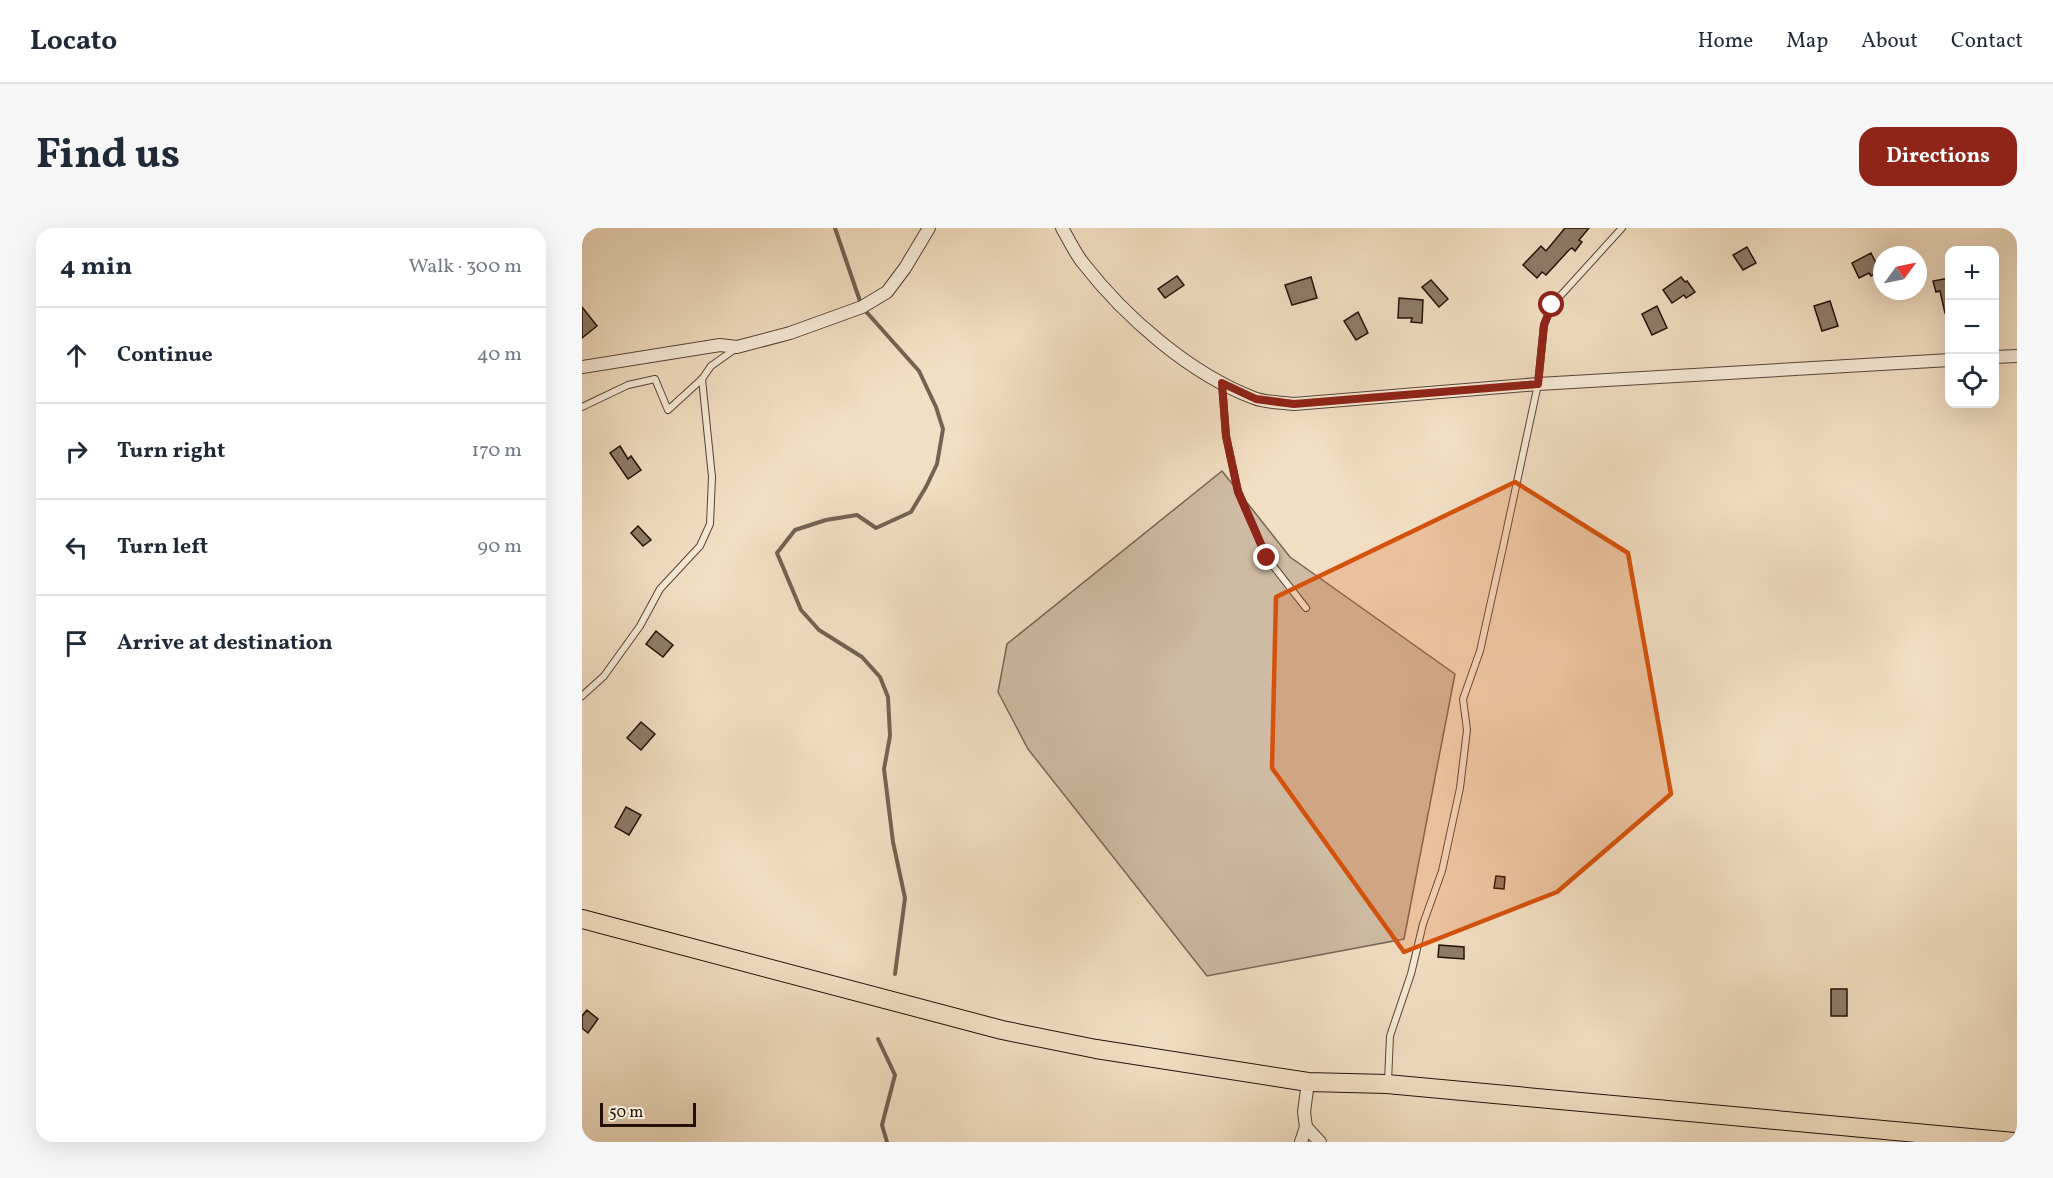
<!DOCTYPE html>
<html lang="en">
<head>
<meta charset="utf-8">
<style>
  body { margin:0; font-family:Vollkorn,serif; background:#f6f6f7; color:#1f2937 }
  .controls { position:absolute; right:18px; top:18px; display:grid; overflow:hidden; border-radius:12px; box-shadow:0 6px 24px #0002 }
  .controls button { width:54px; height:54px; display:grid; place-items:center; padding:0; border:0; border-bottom:2px solid #e0e1e3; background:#fff; color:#1f2937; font:30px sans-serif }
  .compass { position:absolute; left:1291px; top:18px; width:54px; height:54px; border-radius:50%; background:#fff; box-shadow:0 6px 24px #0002; rotate:57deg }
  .scale { position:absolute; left:18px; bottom:15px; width:96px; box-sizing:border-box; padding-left:6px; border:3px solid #231109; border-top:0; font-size:16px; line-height:21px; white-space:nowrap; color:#231109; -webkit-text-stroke:4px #f7ead7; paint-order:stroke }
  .stop { position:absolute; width:18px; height:18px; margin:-14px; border:4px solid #8f2418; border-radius:50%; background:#fff }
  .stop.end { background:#8f2418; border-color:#fff; box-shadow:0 2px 6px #0008 }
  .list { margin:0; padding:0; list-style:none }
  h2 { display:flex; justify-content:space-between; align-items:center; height:78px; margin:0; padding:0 24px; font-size:26px }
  h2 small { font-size:20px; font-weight:400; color:#747a83 }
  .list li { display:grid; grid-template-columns:39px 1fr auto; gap:18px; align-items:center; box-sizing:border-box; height:96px; padding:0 24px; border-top:2px solid #e0e1e3 }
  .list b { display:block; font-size:22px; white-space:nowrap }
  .list em { font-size:20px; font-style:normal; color:#747a83 }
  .icon { flex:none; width:33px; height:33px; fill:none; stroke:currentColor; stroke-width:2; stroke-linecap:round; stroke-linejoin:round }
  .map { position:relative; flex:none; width:1435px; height:914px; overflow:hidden; border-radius:18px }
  header { display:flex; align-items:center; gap:36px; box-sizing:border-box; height:84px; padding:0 30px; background:#fff; border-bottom:2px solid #e0e1e3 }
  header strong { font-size:28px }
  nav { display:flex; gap:33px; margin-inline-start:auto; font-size:21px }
  .intro { display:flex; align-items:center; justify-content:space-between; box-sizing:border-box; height:144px; padding:0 36px }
  h1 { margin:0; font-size:42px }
  .button { padding:15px 27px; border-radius:18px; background:#8f2418; color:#fff; font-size:21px; font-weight:700 }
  main { display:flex; gap:36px; padding:0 36px }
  aside { flex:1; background:#fff; border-radius:18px; box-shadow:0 6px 24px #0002 }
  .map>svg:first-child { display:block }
  .green { fill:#cfbba3; stroke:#796656; stroke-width:1.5 }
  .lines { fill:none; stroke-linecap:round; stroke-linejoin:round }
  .stream { stroke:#756252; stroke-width:4 }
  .building { fill:#8f7c69; stroke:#231109; stroke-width:1.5 }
  .lane-casing { stroke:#574437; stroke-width:8 }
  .street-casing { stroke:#574437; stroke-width:14 }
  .primary-casing { stroke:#231109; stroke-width:20 }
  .lane { stroke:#f7ead7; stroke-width:6 }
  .street { stroke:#f7ead7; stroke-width:12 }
  .primary { stroke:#f2dec2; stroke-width:18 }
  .route { stroke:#8f2418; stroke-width:8 }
  .marked { fill:#d4520c; fill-opacity:0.2; stroke:#d4520c; stroke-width:4.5; stroke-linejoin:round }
</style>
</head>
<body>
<header>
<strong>Locato</strong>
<nav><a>Home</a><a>Map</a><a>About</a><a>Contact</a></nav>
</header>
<div class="intro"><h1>Find us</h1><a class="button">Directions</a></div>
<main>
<aside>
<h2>4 min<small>Walk · 300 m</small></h2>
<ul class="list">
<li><svg class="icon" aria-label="ahead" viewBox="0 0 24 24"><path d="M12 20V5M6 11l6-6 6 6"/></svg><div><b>Continue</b></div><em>40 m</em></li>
<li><svg class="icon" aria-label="right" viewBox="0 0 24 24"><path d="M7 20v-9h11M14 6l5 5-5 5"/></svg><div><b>Turn right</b></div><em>170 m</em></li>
<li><svg class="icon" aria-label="left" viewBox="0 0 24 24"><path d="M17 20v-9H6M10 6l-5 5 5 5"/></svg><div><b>Turn left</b></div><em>90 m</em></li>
<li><svg class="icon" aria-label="arrive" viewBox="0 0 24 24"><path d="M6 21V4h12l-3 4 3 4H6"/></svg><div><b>Arrive at destination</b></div></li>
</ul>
</aside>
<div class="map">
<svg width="1435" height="914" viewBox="0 0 1435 914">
  <rect width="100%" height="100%" fill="#f2dec2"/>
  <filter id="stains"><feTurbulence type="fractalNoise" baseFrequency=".00333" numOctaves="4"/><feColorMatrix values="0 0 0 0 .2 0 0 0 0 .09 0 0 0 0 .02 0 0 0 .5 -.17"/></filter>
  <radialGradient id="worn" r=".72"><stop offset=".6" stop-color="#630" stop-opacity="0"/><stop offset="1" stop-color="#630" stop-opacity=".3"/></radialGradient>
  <polygon class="green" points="640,243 708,329 873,446 822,711 625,748 446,521 416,464 425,416"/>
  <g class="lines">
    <g class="stream">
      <polyline points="253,0 280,79 337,143 354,179 361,201 355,236 344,259 329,284 294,300 275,287 244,292 213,302 195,325 219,382 237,402 280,429 298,449 306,469 308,508 302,541 311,614 323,670 313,746"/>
      <polyline points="296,811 313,847 300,897 305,914"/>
    </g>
  </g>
  <g class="building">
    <polygon points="983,0 1007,0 997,12 1000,14 993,23 990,20 987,22 964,47 960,44 955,50 941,37 959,18 964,23"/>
    <polygon points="1165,19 1174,35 1161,42 1151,27"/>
    <polygon points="1289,25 1298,43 1289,48 1287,45 1277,50 1270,35"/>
    <polygon points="595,48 602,57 583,70 576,61"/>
    <polygon points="729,49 735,70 710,77 703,57"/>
    <polygon points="1099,49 1103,54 1105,53 1113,64 1104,70 1102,67 1090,75 1081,62"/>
    <polygon points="1368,50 1368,85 1363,85 1358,63 1354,64 1351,53"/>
    <polygon points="849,52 866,71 857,79 840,59"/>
    <polygon points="817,70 841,72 840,95 829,94 830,90 816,90"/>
    <polygon points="1248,73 1256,98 1240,103 1232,78"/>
    <polygon points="1075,78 1085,100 1070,107 1060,86"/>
    <polygon points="0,79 15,98 0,110"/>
    <polygon points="776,84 786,105 774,112 762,93"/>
    <polygon points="38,218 46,231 49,228 59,242 46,251 28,225"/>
    <polygon points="56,298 69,312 61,318 49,305"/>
    <polygon points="74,403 91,417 81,429 64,416"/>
    <polygon points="59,494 73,506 59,522 45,510"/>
    <polygon points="44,579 59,587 47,607 33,599"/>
    <polygon points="914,648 923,649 922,661 912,660"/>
    <polygon points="857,717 882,719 882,731 856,729"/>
    <rect x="1249" y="761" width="16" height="27"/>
    <polygon points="5,782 16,791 6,805 0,800 0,788"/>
  </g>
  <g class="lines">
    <g class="lane-casing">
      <g id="lane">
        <polyline points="640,156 644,208 656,263 685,330 724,380"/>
        <polyline points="0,179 46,157 73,151 86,182 120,151 129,138 153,121"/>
        <polyline points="0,468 22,448 58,398 78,361 118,318 128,296 130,249 120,151"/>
        <polyline points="806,853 808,808 829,746 841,696 860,643 878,560 885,502 881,471 898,423 921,319 956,156 962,97 970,77 1040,0"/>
      </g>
    </g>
    <g class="street-casing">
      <g id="street">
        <path d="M480,0C487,12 493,25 501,35C543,89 608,146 672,170C684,175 699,174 712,176L956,156L1368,132"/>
        <polyline points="1412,129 1435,128"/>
        <polyline points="0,139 138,117 155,119 208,105 280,79 305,64 323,40 347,0"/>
        <polyline points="724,899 738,914"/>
        <polyline points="719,914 724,899 722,884 726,854"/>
      </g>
    </g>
    <g class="primary-casing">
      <polyline id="primary" points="0,691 420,802 514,821 726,854 805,856 1432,914"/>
    </g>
    <use href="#lane" class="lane"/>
    <use href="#street" class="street"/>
    <use href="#primary" class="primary"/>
  </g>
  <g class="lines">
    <polyline class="route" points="685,330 656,264 644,208 640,155 674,171 712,176 956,156 962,97 970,77"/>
  </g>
  <path class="marked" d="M933,254L1046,325L1089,566L975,664L822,724L690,540L694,369Z"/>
  <rect width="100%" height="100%" filter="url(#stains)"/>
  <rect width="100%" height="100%" fill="url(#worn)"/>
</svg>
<div class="controls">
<button>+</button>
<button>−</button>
<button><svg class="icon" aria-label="locate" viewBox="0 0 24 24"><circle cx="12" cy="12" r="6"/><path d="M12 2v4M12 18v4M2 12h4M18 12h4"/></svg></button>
</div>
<svg class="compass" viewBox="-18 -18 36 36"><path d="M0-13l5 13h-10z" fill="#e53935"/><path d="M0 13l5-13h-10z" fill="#747a83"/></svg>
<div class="scale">50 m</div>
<div class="stop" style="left:970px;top:77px"></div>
<div class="stop end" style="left:685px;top:330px"></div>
</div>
</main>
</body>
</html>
